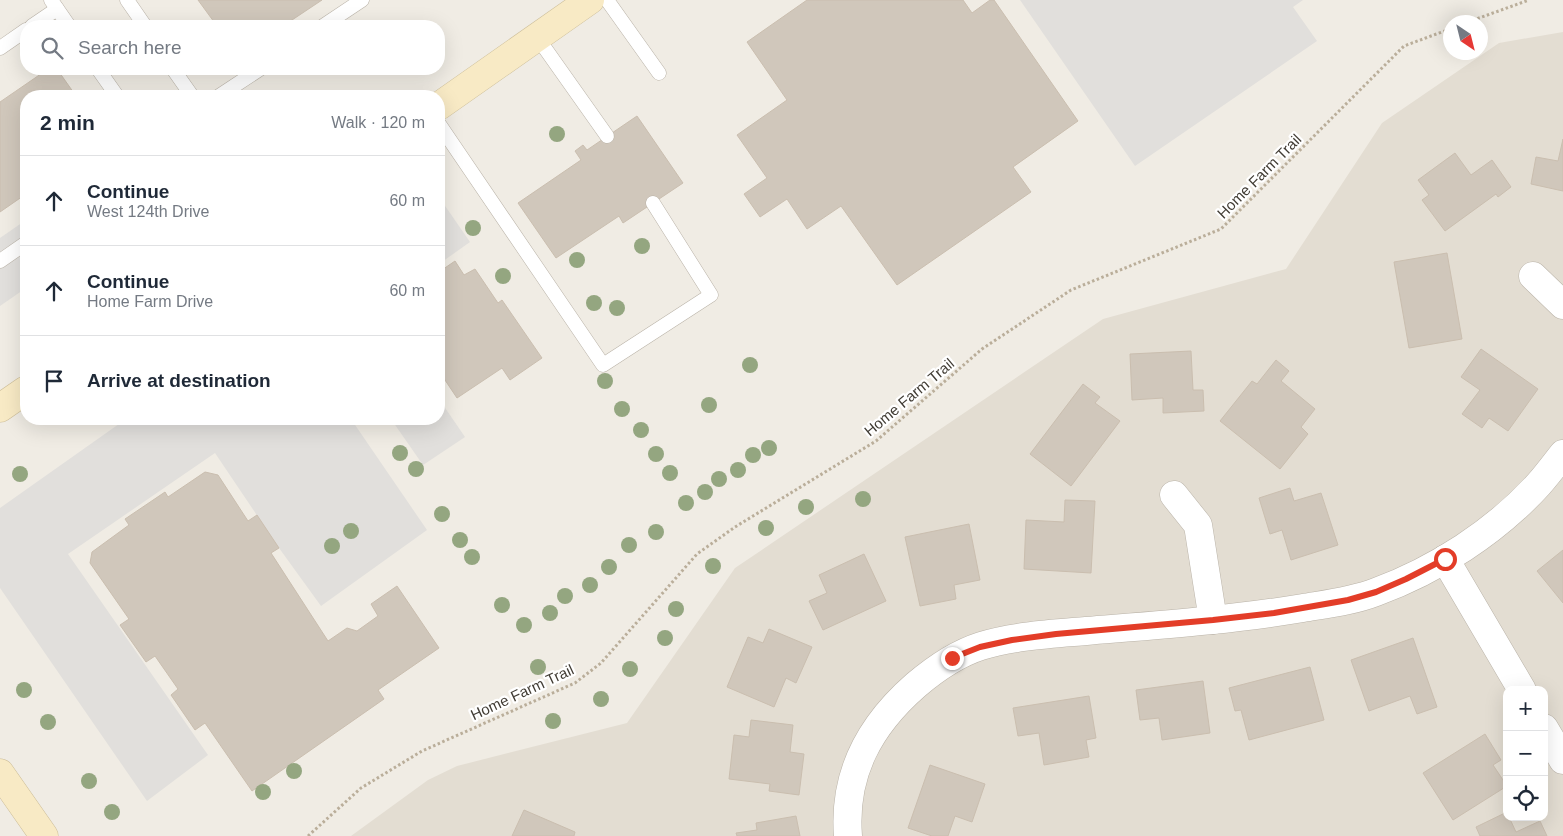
<!DOCTYPE html>
<html lang="en">
<head>
<meta charset="utf-8">
<style>
  body { margin:0; font-family:Arial,sans-serif; background:#f6f6f7; color:#1f2937 }
  .controls { position:absolute; right:15px; bottom:15px; display:grid; overflow:hidden; border-radius:10px; box-shadow:0 5px 20px #0002 }
  .controls button { width:45px; height:45px; display:grid; place-items:center; padding:0; border:0; border-bottom:1px solid #e0e1e3; background:#fff; color:#1f2937; font:25px sans-serif }
  .compass { position:absolute; left:1443px; top:15px; width:45px; height:45px; border-radius:50%; background:#fff; box-shadow:0 5px 20px #0002; rotate:145deg }
  .stop { position:absolute; width:15px; height:15px; margin:-11px; border:4px solid #e33d28; border-radius:50%; background:#fff }
  .stop.end { background:#e33d28; border-color:#fff; box-shadow:0 1px 5px #0008 }
  .list { margin:0; padding:0; list-style:none }
  h2 { display:flex; justify-content:space-between; align-items:center; height:65px; margin:0; padding:0 20px; font-size:21px }
  h2 small { font-size:16px; font-weight:400; color:#747a83 }
  .list li { display:grid; grid-template-columns:32px 1fr auto; gap:15px; align-items:center; box-sizing:border-box; height:90px; padding:0 20px; border-top:1px solid #e0e1e3 }
  .list b { display:block; font-size:19px; white-space:nowrap }
  .list p { margin:0; font-size:16px; white-space:nowrap; color:#747a83 }
  .list em { font-size:16px; font-style:normal; color:#747a83 }
  .icon { flex:none; width:28px; height:28px; fill:none; stroke:currentColor; stroke-width:2; stroke-linecap:round; stroke-linejoin:round }
  .map { position:relative; flex:none; width:1563px; height:836px; overflow:hidden }
  .search { position:absolute; background:#fff; box-shadow:0 5px 20px #0002; left:20px; top:20px; width:425px; height:55px; display:flex; align-items:center; gap:12px; box-sizing:border-box; padding:0 18px; border-radius:20px; color:#747a83; font-size:19px }
  .panel { position:absolute; background:#fff; box-shadow:0 5px 20px #0002; left:20px; top:90px; width:425px; height:335px; border-radius:20px }
  .map>svg:first-child { display:block }
  .residential { fill:#e3ddd2; fill-rule:evenodd }
  .parking { fill:#e1dfdc }
  .building { fill:#d0c7bb; stroke:#cabeaf }
  .lines { fill:none; stroke-linecap:round; stroke-linejoin:round }
  .lane-casing { stroke:#bab3a8; stroke-width:15 }
  .street-casing { stroke:#bab3a8; stroke-width:29 }
  .secondary-casing { stroke:#cbbc97; stroke-width:29 }
  .path { stroke:#baae9a; stroke-width:3; stroke-dasharray:2.5 2.5; stroke-linecap:butt }
  .lane { stroke:#fff; stroke-width:14 }
  .street { stroke:#fff; stroke-width:28 }
  .secondary { stroke:#f8eac5; stroke-width:28 }
  .tree { fill:#94a680 }
  .route { stroke:#e33d28; stroke-width:6 }
  .labels { text-anchor:middle; dominant-baseline:central; stroke-width:4.5; stroke-linejoin:round; paint-order:stroke }
  .street-label { font-size:15px; fill:#413c34; stroke:#fff }
</style>
</head>
<body>
<div class="map">
<svg width="1563" height="836" viewBox="0 0 1563 836">
  <rect width="100%" height="100%" fill="#f0ece4"/>
  <path class="residential" d="M1563,32V836H351L428,780L457,766L627,723L735,568L1103,319L1286,269L1382,123L1499,43ZM1507,690H1544V817H1507Z"/>
  <g class="parking">
    <polygon points="1020,0 1303,0 1293,7 1317,41 1135,166"/>
    <polygon points="441,200 470,242 439,264 439,202"/>
    <polygon points="26,220 26,288 0,306 0,238"/>
    <polygon points="439,399 465,437 423,465 391,419 439,419"/>
    <polygon points="126,419 351,419 427,530 321,606 279,548 215,453 68,554 208,755 147,801 0,588 0,508"/>
  </g>
  <g class="building">
    <polygon points="198,0 322,0 283,26 217,26"/>
    <polygon points="807,0 963,0 972,13 990,0 994,0 1078,121 1013,167 1031,192 897,285 841,206 807,229 787,199 760,217 744,194 767,178 737,135 787,100 747,42"/>
    <polygon points="48,69 57,69 76,96 26,96 26,194 0,212 0,102"/>
    <polygon points="637,116 683,183 623,223 619,216 556,258 518,203 581,160 575,151 583,145 587,150"/>
    <polygon points="1563,139 1563,191 1531,184 1536,157 1558,161"/>
    <polygon points="1455,153 1471,175 1492,160 1511,187 1498,197 1496,194 1445,231 1422,200 1429,195 1418,180"/>
    <polygon points="1447,253 1462,339 1409,348 1394,262"/>
    <polygon points="455,261 464,275 475,269 498,303 502,300 542,358 510,380 502,368 457,398 439,371 439,272"/>
    <polygon points="1481,349 1538,389 1508,431 1489,418 1482,428 1462,414 1480,390 1461,377"/>
    <polygon points="1191,351 1193,390 1203,390 1204,411 1163,413 1163,398 1132,400 1130,354"/>
    <polygon points="1276,360 1289,371 1281,381 1315,409 1301,427 1308,434 1280,469 1220,421 1252,381 1257,384"/>
    <polygon points="1083,384 1100,397 1095,403 1120,421 1071,486 1030,454"/>
    <polygon points="205,472 218,475 248,521 257,515 279,548 271,553 328,641 347,628 357,631 378,616 371,604 397,586 439,648 378,690 384,699 252,791 205,723 195,730 171,695 178,689 155,656 146,662 120,625 129,619 90,563 92,552 129,525 125,519 165,492 168,497"/>
    <polygon points="1290,488 1294,501 1321,493 1338,545 1291,560 1282,530 1270,534 1259,498"/>
    <polygon points="1065,500 1095,501 1091,573 1024,569 1026,520 1064,522"/>
    <polygon points="969,524 980,580 954,585 956,599 920,606 905,537"/>
    <polygon points="1563,550 1563,603 1537,571"/>
    <polygon points="864,554 886,601 823,630 809,601 827,593 819,575"/>
    <polygon points="769,629 812,647 796,683 786,678 774,707 727,687 748,637 763,643"/>
    <polygon points="1413,638 1437,707 1417,714 1410,696 1369,711 1351,660"/>
    <polygon points="1310,667 1324,720 1249,740 1241,710 1235,711 1229,688"/>
    <polygon points="1203,681 1210,733 1162,740 1159,718 1140,720 1136,690"/>
    <polygon points="1089,696 1096,738 1086,740 1089,757 1044,765 1039,733 1018,736 1013,708"/>
    <polygon points="751,720 793,725 790,752 804,754 799,795 769,791 770,784 729,779 734,735 749,737"/>
    <polygon points="1485,734 1501,760 1493,765 1507,786 1453,820 1423,773"/>
    <polygon points="930,765 985,784 972,822 955,816 948,836 932,836 908,828"/>
    <polygon points="524,810 575,832 574,836 512,836"/>
    <polygon points="1507,812 1507,817 1509,817 1516,832 1540,821 1547,836 1480,836 1476,827"/>
    <polygon points="796,816 800,836 737,836 736,833 757,830 756,823"/>
  </g>
  <g class="lines">
    <g class="lane-casing">
      <g id="lane">
        <polyline points="51,0 69,26"/>
        <polyline points="127,0 145,26"/>
        <polyline points="607,0 659,73"/>
        <polyline points="32,26 57,9"/>
        <polyline points="323,26 362,0"/>
        <polyline points="537,37 607,136"/>
        <polyline points="0,48 26,30"/>
        <polyline points="98,69 117,96"/>
        <polyline points="173,69 192,96"/>
        <polyline points="219,96 260,69"/>
        <polyline points="439,124 603,365 711,295 653,203"/>
        <polyline points="0,261 26,243"/>
      </g>
    </g>
    <g class="street-casing">
      <g id="street">
        <polyline points="1533,276 1563,305"/>
        <polyline points="1174,495 1198,525 1213,620"/>
        <polyline points="1445,559 1522,690"/>
        <polyline points="1544,728 1563,760"/>
        <path d="M848,836C843,773 870,725 916,685C936,668 956,654 981,646C1014,636 1051,634 1086,631C1158,625 1231,620 1303,608C1327,604 1353,601 1376,592C1436,570 1495,532 1538,485C1547,475 1555,464 1563,454"/>
      </g>
    </g>
    <g class="secondary-casing">
      <g id="secondary">
        <polyline points="439,106 590,0"/>
        <polyline points="0,408 26,390"/>
        <polyline points="0,773 44,836"/>
      </g>
    </g>
    <g class="path">
      <polyline points="1468,22 1529,0"/>
      <polyline points="308,836 361,788 422,751 575,683 601,663 697,554 735,527 876,441 982,349 1071,290 1221,229 1404,46 1450,29"/>
    </g>
    <use href="#lane" class="lane"/>
    <use href="#street" class="street"/>
    <use href="#secondary" class="secondary"/>
  </g>
  <g class="tree">
    <circle cx="557" cy="134" r="8"/>
    <circle cx="473" cy="228" r="8"/>
    <circle cx="642" cy="246" r="8"/>
    <circle cx="577" cy="260" r="8"/>
    <circle cx="503" cy="276" r="8"/>
    <circle cx="594" cy="303" r="8"/>
    <circle cx="617" cy="308" r="8"/>
    <circle cx="750" cy="365" r="8"/>
    <circle cx="605" cy="381" r="8"/>
    <circle cx="709" cy="405" r="8"/>
    <circle cx="622" cy="409" r="8"/>
    <circle cx="641" cy="430" r="8"/>
    <circle cx="769" cy="448" r="8"/>
    <circle cx="400" cy="453" r="8"/>
    <circle cx="656" cy="454" r="8"/>
    <circle cx="753" cy="455" r="8"/>
    <circle cx="416" cy="469" r="8"/>
    <circle cx="738" cy="470" r="8"/>
    <circle cx="670" cy="473" r="8"/>
    <circle cx="20" cy="474" r="8"/>
    <circle cx="719" cy="479" r="8"/>
    <circle cx="705" cy="492" r="8"/>
    <circle cx="863" cy="499" r="8"/>
    <circle cx="686" cy="503" r="8"/>
    <circle cx="806" cy="507" r="8"/>
    <circle cx="442" cy="514" r="8"/>
    <circle cx="766" cy="528" r="8"/>
    <circle cx="351" cy="531" r="8"/>
    <circle cx="656" cy="532" r="8"/>
    <circle cx="460" cy="540" r="8"/>
    <circle cx="629" cy="545" r="8"/>
    <circle cx="332" cy="546" r="8"/>
    <circle cx="472" cy="557" r="8"/>
    <circle cx="713" cy="566" r="8"/>
    <circle cx="609" cy="567" r="8"/>
    <circle cx="590" cy="585" r="8"/>
    <circle cx="565" cy="596" r="8"/>
    <circle cx="502" cy="605" r="8"/>
    <circle cx="676" cy="609" r="8"/>
    <circle cx="550" cy="613" r="8"/>
    <circle cx="524" cy="625" r="8"/>
    <circle cx="665" cy="638" r="8"/>
    <circle cx="538" cy="667" r="8"/>
    <circle cx="630" cy="669" r="8"/>
    <circle cx="24" cy="690" r="8"/>
    <circle cx="601" cy="699" r="8"/>
    <circle cx="553" cy="721" r="8"/>
    <circle cx="48" cy="722" r="8"/>
    <circle cx="294" cy="771" r="8"/>
    <circle cx="89" cy="781" r="8"/>
    <circle cx="263" cy="792" r="8"/>
    <circle cx="112" cy="812" r="8"/>
  </g>
  <g class="lines">
    <polyline class="route" points="952,658 980,647 1012,640 1056,634 1213,620 1274,613 1348,600 1376,592 1406,579 1445,559"/>
  </g>
  <g class="labels">
    <g class="street-label">
      <text transform="translate(1259 176) rotate(-45)">Home Farm Trail</text>
      <text transform="translate(909 397) rotate(-40)">Home Farm Trail</text>
      <text transform="translate(522 692) rotate(-25)">Home Farm Trail</text>
    </g>
  </g>
</svg>
<div class="controls">
<button>+</button>
<button>−</button>
<button><svg class="icon" aria-label="locate" viewBox="0 0 24 24"><circle cx="12" cy="12" r="6"/><path d="M12 2v4M12 18v4M2 12h4M18 12h4"/></svg></button>
</div>
<svg class="compass" viewBox="-18 -18 36 36"><path d="M0-13l5 13h-10z" fill="#e53935"/><path d="M0 13l5-13h-10z" fill="#747a83"/></svg>
<div class="stop" style="left:1445px;top:559px"></div>
<div class="stop end" style="left:952px;top:658px"></div>
<div class="search"><svg class="icon" aria-label="search" viewBox="0 0 24 24"><circle cx="10" cy="10" r="6"/><path d="M15 15l6 6"/></svg>Search here</div>
<section class="panel">
<h2>2 min<small>Walk · 120 m</small></h2>
<ul class="list">
<li><svg class="icon" aria-label="ahead" viewBox="0 0 24 24"><path d="M12 20V5M6 11l6-6 6 6"/></svg><div><b>Continue</b><p>West 124th Drive</p></div><em>60 m</em></li>
<li><svg class="icon" aria-label="ahead" viewBox="0 0 24 24"><path d="M12 20V5M6 11l6-6 6 6"/></svg><div><b>Continue</b><p>Home Farm Drive</p></div><em>60 m</em></li>
<li><svg class="icon" aria-label="arrive" viewBox="0 0 24 24"><path d="M6 21V4h12l-3 4 3 4H6"/></svg><div><b>Arrive at destination</b></div></li>
</ul>
</section>
</div>
</body>
</html>
